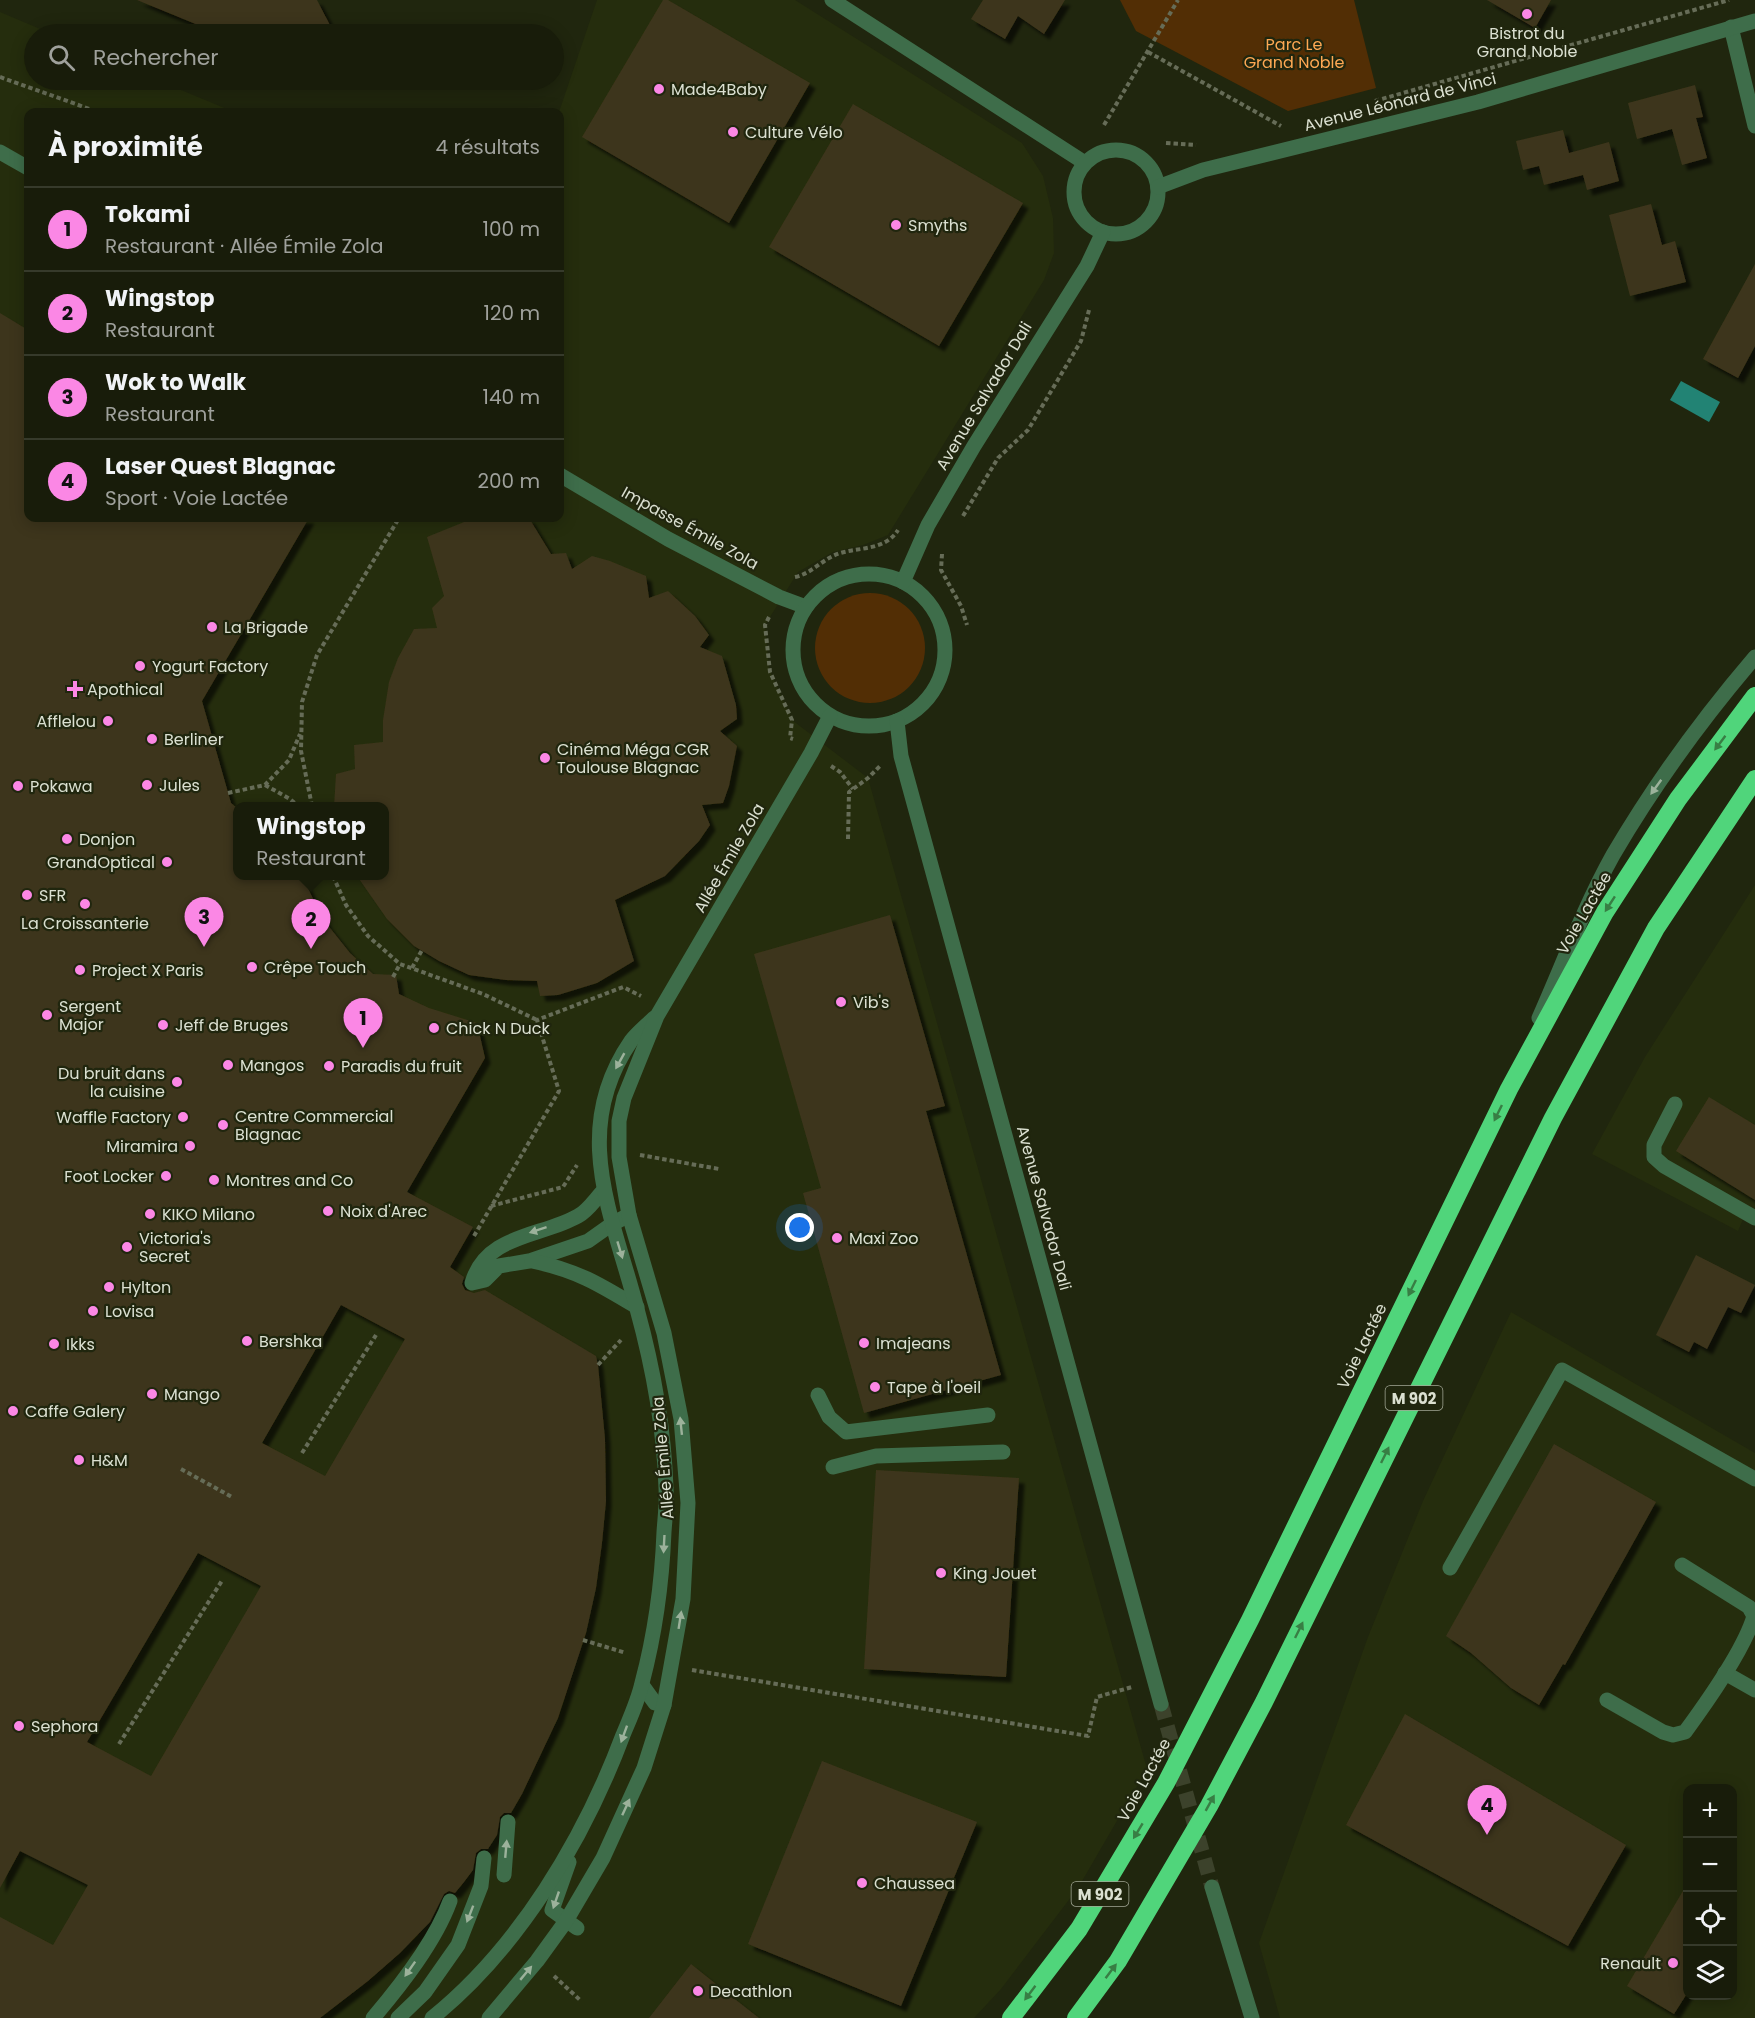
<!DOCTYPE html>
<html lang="fr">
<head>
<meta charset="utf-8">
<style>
  body { margin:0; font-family:Poppins,sans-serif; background:#252918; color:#f1f3f6 }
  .controls { position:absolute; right:18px; bottom:18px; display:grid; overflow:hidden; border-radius:12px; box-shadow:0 3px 15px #0003 }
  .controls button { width:54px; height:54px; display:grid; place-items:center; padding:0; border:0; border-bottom:2px solid #363a2b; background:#181c0a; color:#f1f3f6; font:30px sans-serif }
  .you { position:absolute; left:800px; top:1228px; width:21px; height:21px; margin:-15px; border:4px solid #fff; border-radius:50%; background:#1a73e8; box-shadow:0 0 0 9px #1a73e833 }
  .badge { display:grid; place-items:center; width:39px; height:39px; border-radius:50%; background:#fb87e5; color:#111; font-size:20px; font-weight:700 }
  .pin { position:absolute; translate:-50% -50px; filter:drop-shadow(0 2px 3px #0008) }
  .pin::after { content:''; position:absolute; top:32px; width:21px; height:18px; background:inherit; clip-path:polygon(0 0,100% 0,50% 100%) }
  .popup { position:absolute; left:233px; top:802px; width:156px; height:78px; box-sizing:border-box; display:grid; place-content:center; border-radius:12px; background:#181c0a; filter:drop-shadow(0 2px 4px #0005); font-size:20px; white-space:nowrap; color:#9fa19c }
  .popup b { font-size:22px; color:#f1f3f6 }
  .popup::after { content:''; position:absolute; left:50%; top:100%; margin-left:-12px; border:12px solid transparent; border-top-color:#181c0a }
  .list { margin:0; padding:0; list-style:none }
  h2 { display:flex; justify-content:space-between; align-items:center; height:78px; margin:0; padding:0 24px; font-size:26px }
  h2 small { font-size:20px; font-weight:400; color:#9fa19c }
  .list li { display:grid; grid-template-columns:39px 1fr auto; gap:18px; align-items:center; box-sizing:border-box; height:84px; padding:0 24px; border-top:2px solid #363a2b }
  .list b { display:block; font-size:22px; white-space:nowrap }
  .list p { margin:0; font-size:20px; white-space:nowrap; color:#9fa19c }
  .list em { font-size:20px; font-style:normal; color:#9fa19c }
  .icon { flex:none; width:33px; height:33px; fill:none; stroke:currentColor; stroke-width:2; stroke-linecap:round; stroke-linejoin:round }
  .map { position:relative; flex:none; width:1755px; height:2018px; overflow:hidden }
  .search { position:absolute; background:#181c0a; box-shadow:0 3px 15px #0003; left:24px; top:24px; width:540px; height:66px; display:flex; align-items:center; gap:15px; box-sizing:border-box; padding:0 21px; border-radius:33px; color:#9fa19c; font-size:22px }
  .panel { position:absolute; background:#181c0a; box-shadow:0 3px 15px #0003; left:24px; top:108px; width:540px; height:414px; border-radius:12px }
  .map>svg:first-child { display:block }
  .built { fill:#252d0d; fill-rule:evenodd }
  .green { fill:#522e05 }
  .water { fill:#228374 }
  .building { fill:#3d351b; fill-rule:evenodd; filter:url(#shadow) }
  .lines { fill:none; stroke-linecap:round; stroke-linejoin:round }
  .street-tunnel { stroke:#3c422b; stroke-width:15; stroke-dasharray:15 8; stroke-linecap:butt }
  .path { stroke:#666c57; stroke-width:4; stroke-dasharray:4.5 3; stroke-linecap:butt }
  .lane { stroke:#3e6d4a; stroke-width:15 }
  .street { stroke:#3e6d4a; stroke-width:15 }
  .highway { stroke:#50d57b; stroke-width:18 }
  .oneway { fill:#387e44 }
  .oneway2 { fill:#9cb29b }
  .poi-dot { fill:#fb87e5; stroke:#20260e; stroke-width:2 }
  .labels { text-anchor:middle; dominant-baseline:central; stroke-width:4.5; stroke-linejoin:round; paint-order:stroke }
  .shield { fill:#20260e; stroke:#a3a896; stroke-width:1.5 }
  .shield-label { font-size:15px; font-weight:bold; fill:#dbe0d1 }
  .poi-label { font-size:16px; fill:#dbe0d1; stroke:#20260e; text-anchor:start }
  .park-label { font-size:16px; fill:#fea853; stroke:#20260e }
  .street-label { font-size:16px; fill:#dbe0d1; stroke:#20260e }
</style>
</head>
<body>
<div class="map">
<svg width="1755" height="2018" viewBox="0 0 1755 2018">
  <defs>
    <filter id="shadow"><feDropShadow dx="5.5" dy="5.5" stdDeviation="1.5" flood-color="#0009"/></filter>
  </defs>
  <rect width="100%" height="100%" fill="#20260e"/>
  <g class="built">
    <path d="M597,0H795L1022,143L1043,176L1053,218L1054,253L1044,280L888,535L863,545L833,552L798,572L765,625L769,669L792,720L868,778L1147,1769L1078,1888L1001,1989L974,2018H0V12L52,34H34V80H157L234,112H28V518H560L559,112ZM238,806H385V876H238Z"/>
    <polygon points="1755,885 1755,1226 1743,1219 1738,1231 1592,1154 1645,1057"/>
    <path d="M1511,1312L1755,1453V2018H1280L1259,1943L1368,1637L1423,1501ZM1688,1788H1732V1996H1688Z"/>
  </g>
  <g class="green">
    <polygon points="1120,0 1354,0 1376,88 1288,111 1136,31"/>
    <circle cx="870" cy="648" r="55"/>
  </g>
  <polygon class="water" points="1681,381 1720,402 1709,422 1670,400"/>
  <g class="building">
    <polygon points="137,0 317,0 332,29 320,34 220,34"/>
    <polygon points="663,0 668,0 810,83 729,223 582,137"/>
    <polygon points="983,0 1065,0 1044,34 1018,16 1005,39 971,19"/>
    <polygon points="1487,0 1551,0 1535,28"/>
    <polygon points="1695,85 1703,117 1696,118 1707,158 1682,165 1672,129 1637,139 1628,103"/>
    <polygon points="853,104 1023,203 939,346 769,247"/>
    <polygon points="1563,130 1569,153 1609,142 1619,181 1587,190 1583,175 1544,185 1539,166 1523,170 1516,141"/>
    <polygon points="1651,204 1662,245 1675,241 1686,282 1630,296 1609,215"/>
    <polygon points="1755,264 1755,346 1738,378 1703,359"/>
    <path d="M0,313L28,330V518H309L202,701L231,803L237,808V876H302L323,919L350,953L373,974L396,975L399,994L429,1008L477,1023L485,1058L407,1192L473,1227L450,1267L464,1277L462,1284L465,1290L474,1293L485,1290L596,1356L598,1365L605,1439L606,1501L602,1543L596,1588L586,1633L558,1718L522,1794L511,1813H504L500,1817L497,1835L488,1849H481L476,1853L473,1870L464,1882L455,1893L449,1891L444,1894L430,1922L400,1953L368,1981L320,2018H0V1917L53,1945L88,1885L20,1851L0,1888ZM341,1305L405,1339L325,1476L262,1443ZM198,1553L261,1586L151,1776L87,1742Z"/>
    <polygon points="474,518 529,518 551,554 566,553 572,569 592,556 610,561 646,576 649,598 668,591 695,616 709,635 700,647 722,656 736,705 737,719 720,731 737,746 729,786 723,803 702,805 710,825 699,841 665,876 615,900 634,961 597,983 558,995 540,996 537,981 506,980 469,975 439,961 414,946 387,919 357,876 384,876 384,807 334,807 336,774 355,769 354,745 383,742 383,720 389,682 398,658 414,629 437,628 432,608 444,596 427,537"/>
    <polygon points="890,915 945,1106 926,1111 1001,1375 864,1413 803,1193 821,1188 754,954"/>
    <polygon points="1709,1097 1755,1125 1755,1200 1676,1151"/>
    <polygon points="1696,1255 1755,1285 1741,1313 1728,1307 1707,1349 1694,1342 1689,1352 1656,1335"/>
    <polygon points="1554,1444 1656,1502 1565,1665 1563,1664 1539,1705 1511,1688 1471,1653 1446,1636"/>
    <polygon points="876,1470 1019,1478 1006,1677 864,1669"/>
    <polygon points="1405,1714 1626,1845 1568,1946 1346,1825"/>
    <polygon points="822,1761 977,1822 901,2006 748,1944"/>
    <polygon points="1687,1884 1688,1992 1674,2014 1627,1986"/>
    <polygon points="691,1964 731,1996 759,2018 649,2018"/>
  </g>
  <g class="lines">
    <polyline class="street-tunnel" points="1161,1704 1212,1887"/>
    <g class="path">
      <polyline points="1148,52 1281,126"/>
      <polyline points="0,77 98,112"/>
      <polyline points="1375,101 1729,0"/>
      <polyline points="1104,125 1178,0"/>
      <polyline points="1166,143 1196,145"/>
      <polyline points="963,516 998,458 1028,430 1081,341 1089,310"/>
      <polyline points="942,554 941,570 961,606 967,625"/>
      <path d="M795,577C810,574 820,562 833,556C852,546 884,553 898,530"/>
      <polyline points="769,617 765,625 770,672 792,720 790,738 793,739"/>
      <polyline points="831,766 840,772 853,789"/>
      <polyline points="265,785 290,799 298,806"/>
      <polyline points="228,793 265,785 289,760 300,734"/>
      <polyline points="312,806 301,751 302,702 317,655 399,518"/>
      <polyline points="848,839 849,792 868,778 880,766"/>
      <polyline points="333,876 346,905 368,936 400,964 483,994 537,1020"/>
      <polyline points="412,968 422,950"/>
      <polyline points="393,977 400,964"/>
      <polyline points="640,1155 719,1169"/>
      <polyline points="491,1206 563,1187 577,1165"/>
      <polyline points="474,1236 559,1091 537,1020 623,987 641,996"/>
      <polyline points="598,1365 621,1340"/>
      <polyline points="302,1453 376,1335"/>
      <polyline points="181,1469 232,1497"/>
      <polyline points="583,1640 626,1653"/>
      <polyline points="692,1670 1088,1736 1097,1697 1132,1687"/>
      <polyline points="119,1744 223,1579"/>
      <polyline points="554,1976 580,2000"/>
    </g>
    <g class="lane">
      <polyline points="1731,27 1755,126"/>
      <polyline points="0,152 28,168"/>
      <polyline points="560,475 668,539 779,597 806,607"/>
      <path d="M1539,1018C1563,964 1584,907 1613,855C1654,785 1702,719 1755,657"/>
      <polyline points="1675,1104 1654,1145 1654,1157 1664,1166 1755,1218"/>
      <path d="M604,1190C596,1198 588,1211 578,1216C541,1237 486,1234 472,1283L485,1280L499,1266L529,1261L588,1241L612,1224L629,1215"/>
      <path d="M532,1261C576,1270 599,1284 637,1307"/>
      <polyline points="818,1395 829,1417 846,1432 988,1415"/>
      <polyline points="833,1467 876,1456 1003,1452"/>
      <polyline points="1450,1568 1562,1370 1755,1479"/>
      <polyline points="1725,1673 1755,1690"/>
      <polyline points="642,1685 655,1703 664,1705"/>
      <path d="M1607,1700L1663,1732L1673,1735L1685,1732C1707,1702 1744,1650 1754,1616L1749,1607L1682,1565"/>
      <polyline points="504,1875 508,1822"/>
      <path d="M373,2018C401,1985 435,1942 450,1901"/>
      <polyline points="398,2018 425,1992 458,1945 481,1886 484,1858"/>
    </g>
    <g class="street">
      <polyline points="832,0 1085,163"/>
      <circle cx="1116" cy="192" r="42"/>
      <polyline points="1158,187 1203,170 1478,102 1755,21"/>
      <circle cx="869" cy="650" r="76"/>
      <polyline points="903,582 928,525 974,446 1087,266 1103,232"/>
      <polyline points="897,721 901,756 1161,1704"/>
      <polyline points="569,1862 552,1910 577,1928"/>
      <polyline points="1212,1887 1252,2018"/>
      <path d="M432,2018C519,1948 584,1839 623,1735C630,1718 638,1701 642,1683C655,1634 662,1582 664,1532C665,1517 667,1502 666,1488C664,1428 653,1367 637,1309C613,1216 569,1131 631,1041C637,1033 647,1025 654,1018"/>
      <polyline points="489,2018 537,1961 566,1921 603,1858 644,1768 664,1705 683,1599 688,1503 681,1419 664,1333 629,1215 619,1157 619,1121 624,1098 657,1016 811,753 830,716"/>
    </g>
    <g class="highway">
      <polyline points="1011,2018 1079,1929 1166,1783 1250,1620 1509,1089 1605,912 1678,799 1755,696"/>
      <polyline points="1076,2018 1118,1961 1209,1806 1264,1702 1553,1118 1656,928 1755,779"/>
    </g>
  </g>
  <defs><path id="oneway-solid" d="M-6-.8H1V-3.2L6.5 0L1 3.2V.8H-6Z" transform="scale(1.5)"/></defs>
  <g class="oneway">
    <use href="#oneway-solid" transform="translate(1720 743) rotate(127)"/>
    <use href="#oneway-solid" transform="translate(1610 904) rotate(123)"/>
    <use href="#oneway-solid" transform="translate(1498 1113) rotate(116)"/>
    <use href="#oneway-solid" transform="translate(1412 1288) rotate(116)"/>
    <use href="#oneway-solid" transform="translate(1385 1455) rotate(-64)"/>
    <use href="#oneway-solid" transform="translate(1299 1630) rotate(-64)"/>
    <use href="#oneway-solid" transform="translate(1210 1803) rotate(-61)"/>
    <use href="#oneway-solid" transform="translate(1138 1831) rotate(121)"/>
    <use href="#oneway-solid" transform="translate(1111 1971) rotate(-53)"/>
    <use href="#oneway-solid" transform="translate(1030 1993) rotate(127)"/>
  </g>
  <g class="oneway2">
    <use href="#oneway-solid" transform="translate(1656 787) rotate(126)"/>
    <use href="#oneway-solid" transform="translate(620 1061) rotate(119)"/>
    <use href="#oneway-solid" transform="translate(538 1230) rotate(162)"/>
    <use href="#oneway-solid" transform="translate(620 1250) rotate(73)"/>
    <use href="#oneway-solid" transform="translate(681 1426) rotate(-96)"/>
    <use href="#oneway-solid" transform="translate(664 1544) rotate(93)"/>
    <use href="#oneway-solid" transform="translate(680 1620) rotate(-81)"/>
    <use href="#oneway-solid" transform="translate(624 1734) rotate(110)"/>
    <use href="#oneway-solid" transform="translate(626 1807) rotate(-65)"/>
    <use href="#oneway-solid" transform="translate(506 1849) rotate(-85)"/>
    <use href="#oneway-solid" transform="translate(556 1900) rotate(109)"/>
    <use href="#oneway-solid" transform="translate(470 1914) rotate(111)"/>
    <use href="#oneway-solid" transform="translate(410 1969) rotate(125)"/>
    <use href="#oneway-solid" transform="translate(526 1973) rotate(-50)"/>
  </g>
  <g class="poi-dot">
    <circle cx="1527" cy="14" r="6"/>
    <circle cx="659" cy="89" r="6"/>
    <circle cx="733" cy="132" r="6"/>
    <circle cx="896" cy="225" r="6"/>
    <circle cx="212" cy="627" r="6"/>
    <circle cx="140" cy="666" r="6"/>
    <path d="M72 680h6v6h6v6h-6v6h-6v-6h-6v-6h6z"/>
    <circle cx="108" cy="721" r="6"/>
    <circle cx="152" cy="739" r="6"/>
    <circle cx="545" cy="758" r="6"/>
    <circle cx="147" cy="785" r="6"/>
    <circle cx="18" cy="786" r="6"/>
    <circle cx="67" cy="839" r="6"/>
    <circle cx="167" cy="862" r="6"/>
    <circle cx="27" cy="895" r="6"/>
    <circle cx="85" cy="904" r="6"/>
    <circle cx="252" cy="967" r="6"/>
    <circle cx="80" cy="970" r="6"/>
    <circle cx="841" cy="1002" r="6"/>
    <circle cx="47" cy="1015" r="6"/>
    <circle cx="163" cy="1025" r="6"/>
    <circle cx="434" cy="1028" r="6"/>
    <circle cx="228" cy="1065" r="6"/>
    <circle cx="329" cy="1066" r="6"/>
    <circle cx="177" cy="1082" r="6"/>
    <circle cx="183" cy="1117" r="6"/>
    <circle cx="223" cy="1125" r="6"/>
    <circle cx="190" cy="1146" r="6"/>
    <circle cx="166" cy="1176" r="6"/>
    <circle cx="214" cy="1180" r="6"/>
    <circle cx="328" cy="1211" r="6"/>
    <circle cx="150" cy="1214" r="6"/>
    <circle cx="837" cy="1238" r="6"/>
    <circle cx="127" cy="1247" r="6"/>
    <circle cx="109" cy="1287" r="6"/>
    <circle cx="93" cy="1311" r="6"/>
    <circle cx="247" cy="1341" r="6"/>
    <circle cx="864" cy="1343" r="6"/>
    <circle cx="54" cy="1344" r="6"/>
    <circle cx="875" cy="1387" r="6"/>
    <circle cx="152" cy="1394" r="6"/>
    <circle cx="13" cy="1411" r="6"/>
    <circle cx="79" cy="1460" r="6"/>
    <circle cx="941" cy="1573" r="6"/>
    <circle cx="19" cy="1726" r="6"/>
    <circle cx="862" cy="1883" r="6"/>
    <circle cx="1673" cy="1963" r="6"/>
    <circle cx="698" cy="1991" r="6"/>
  </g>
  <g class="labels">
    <g class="shield">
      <rect x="1385.5" y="1386" width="57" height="24" rx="4.5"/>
      <rect x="1071.5" y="1882" width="57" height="24" rx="4.5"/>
    </g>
    <g class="shield-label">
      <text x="1414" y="1398">M 902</text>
      <text x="1100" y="1894">M 902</text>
    </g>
    <g class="poi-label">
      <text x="1527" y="33" text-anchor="middle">Bistrot du<tspan x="1527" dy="18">Grand Noble</tspan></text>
      <text x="671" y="89">Made4Baby</text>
      <text x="745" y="132">Culture Vélo</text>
      <text x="908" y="225">Smyths</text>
      <text x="224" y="627">La Brigade</text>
      <text x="152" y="666">Yogurt Factory</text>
      <text x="87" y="689">Apothical</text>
      <text x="96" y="721" text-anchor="end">Afflelou</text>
      <text x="164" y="739">Berliner</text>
      <text x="557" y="749">Cinéma Méga CGR<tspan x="557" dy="18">Toulouse Blagnac</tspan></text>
      <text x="159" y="785">Jules</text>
      <text x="30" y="786">Pokawa</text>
      <text x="79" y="839">Donjon</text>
      <text x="155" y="862" text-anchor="end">GrandOptical</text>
      <text x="39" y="895">SFR</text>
      <text x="85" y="923" text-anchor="middle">La Croissanterie</text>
      <text x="264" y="967">Crêpe Touch</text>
      <text x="92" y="970">Project X Paris</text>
      <text x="853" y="1002">Vib's</text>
      <text x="59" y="1006">Sergent<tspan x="59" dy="18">Major</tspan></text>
      <text x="175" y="1025">Jeff de Bruges</text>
      <text x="446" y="1028">Chick N Duck</text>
      <text x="240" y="1065">Mangos</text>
      <text x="341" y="1066">Paradis du fruit</text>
      <text x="165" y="1073" text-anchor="end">Du bruit dans<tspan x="165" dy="18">la cuisine</tspan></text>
      <text x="235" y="1116">Centre Commercial<tspan x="235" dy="18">Blagnac</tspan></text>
      <text x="171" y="1117" text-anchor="end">Waffle Factory</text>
      <text x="178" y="1146" text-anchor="end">Miramira</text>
      <text x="154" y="1176" text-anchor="end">Foot Locker</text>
      <text x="226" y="1180">Montres and Co</text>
      <text x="340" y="1211">Noix d'Arec</text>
      <text x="162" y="1214">KIKO Milano</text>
      <text x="139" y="1238">Victoria's<tspan x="139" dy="18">Secret</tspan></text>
      <text x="849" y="1238">Maxi Zoo</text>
      <text x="121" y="1287">Hylton</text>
      <text x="105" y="1311">Lovisa</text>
      <text x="259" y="1341">Bershka</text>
      <text x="876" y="1343">Imajeans</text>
      <text x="66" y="1344">Ikks</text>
      <text x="887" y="1387">Tape à l'oeil</text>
      <text x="164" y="1394">Mango</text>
      <text x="25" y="1411">Caffe Galery</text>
      <text x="91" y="1460">H&amp;M</text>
      <text x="953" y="1573">King Jouet</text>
      <text x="31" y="1726">Sephora</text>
      <text x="874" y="1883">Chaussea</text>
      <text x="1661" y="1963" text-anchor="end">Renault</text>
      <text x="710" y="1991">Decathlon</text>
    </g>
    <g class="park-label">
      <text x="1294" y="44">Parc Le<tspan x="1294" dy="18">Grand Noble</tspan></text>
    </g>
    <g class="street-label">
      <text transform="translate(1400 102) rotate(-14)">Avenue Léonard de Vinci</text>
      <text transform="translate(984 396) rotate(-59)">Avenue Salvador Dali</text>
      <text transform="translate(690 528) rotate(29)">Impasse Émile Zola</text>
      <text transform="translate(729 858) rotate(-60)">Allée Émile Zola</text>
      <text transform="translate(1584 913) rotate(-60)">Voie Lactée</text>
      <text transform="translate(1044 1208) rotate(75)">Avenue Salvador Dali</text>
      <text transform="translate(1362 1346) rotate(-64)">Voie Lactée</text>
      <text transform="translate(663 1458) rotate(-95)">Allée Émile Zola</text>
      <text transform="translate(1144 1780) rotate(-61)">Voie Lactée</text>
    </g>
  </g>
</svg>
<div class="controls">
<button>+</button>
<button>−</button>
<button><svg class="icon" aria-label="locate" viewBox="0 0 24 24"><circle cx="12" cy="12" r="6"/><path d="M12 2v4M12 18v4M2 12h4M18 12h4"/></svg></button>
<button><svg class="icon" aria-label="layers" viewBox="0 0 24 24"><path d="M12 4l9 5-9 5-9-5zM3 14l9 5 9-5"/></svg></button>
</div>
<div class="you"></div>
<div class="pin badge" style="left:363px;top:1048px">1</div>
<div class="pin badge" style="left:311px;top:949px">2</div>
<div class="popup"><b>Wingstop</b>Restaurant</div>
<div class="pin badge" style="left:204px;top:947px">3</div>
<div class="pin badge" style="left:1487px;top:1835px">4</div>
<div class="search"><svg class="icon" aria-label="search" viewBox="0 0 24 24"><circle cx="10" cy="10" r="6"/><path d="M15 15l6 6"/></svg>Rechercher</div>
<section class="panel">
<h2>À proximité<small>4 résultats</small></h2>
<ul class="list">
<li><span class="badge">1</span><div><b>Tokami</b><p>Restaurant · Allée Émile Zola</p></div><em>100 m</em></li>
<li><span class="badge">2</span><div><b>Wingstop</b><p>Restaurant</p></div><em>120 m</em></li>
<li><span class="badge">3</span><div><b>Wok to Walk</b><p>Restaurant</p></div><em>140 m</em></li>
<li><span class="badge">4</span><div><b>Laser Quest Blagnac</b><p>Sport · Voie Lactée</p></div><em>200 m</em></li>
</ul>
</section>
</div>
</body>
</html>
